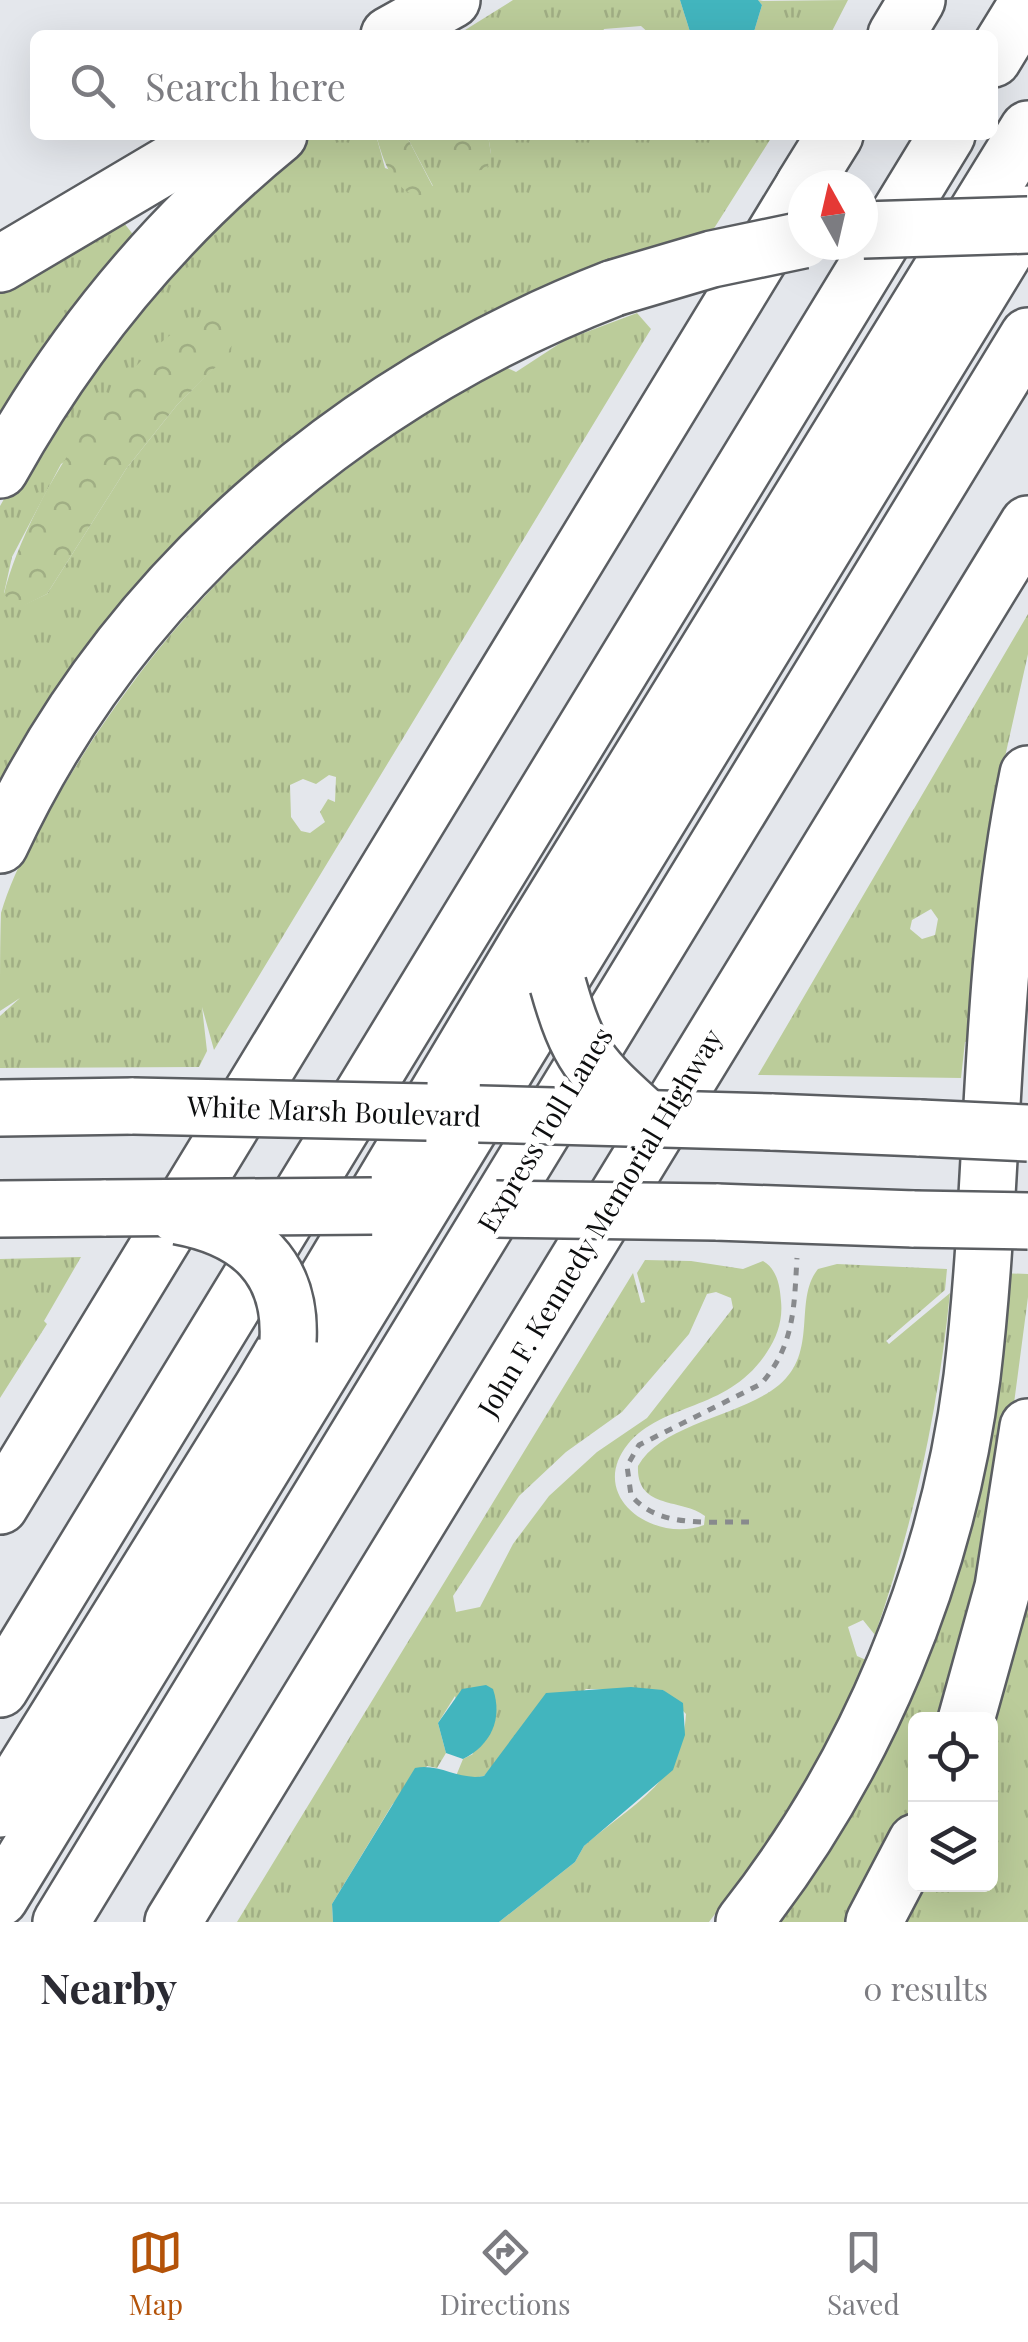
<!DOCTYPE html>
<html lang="en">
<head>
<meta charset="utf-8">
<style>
  body { margin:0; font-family:"Playfair Display",serif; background:#f7f7f7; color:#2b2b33 }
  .controls { position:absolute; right:30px; bottom:30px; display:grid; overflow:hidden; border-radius:15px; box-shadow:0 10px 40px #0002 }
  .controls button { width:90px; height:90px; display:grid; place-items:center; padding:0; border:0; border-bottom:2px solid #e1e1e2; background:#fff; color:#2b2b33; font:50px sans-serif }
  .compass { position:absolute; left:788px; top:170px; width:90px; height:90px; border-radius:50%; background:#fff; box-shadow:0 10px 40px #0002; rotate:352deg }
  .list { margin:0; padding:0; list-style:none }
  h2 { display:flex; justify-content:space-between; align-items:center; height:130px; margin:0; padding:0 40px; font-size:42px }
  h2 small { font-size:32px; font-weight:400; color:#7c7c81 }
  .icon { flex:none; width:55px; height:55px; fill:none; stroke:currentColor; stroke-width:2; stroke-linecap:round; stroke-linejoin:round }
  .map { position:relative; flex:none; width:1028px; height:1922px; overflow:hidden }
  .search { position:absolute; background:#fff; box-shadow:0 10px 40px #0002; left:30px; right:30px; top:30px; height:110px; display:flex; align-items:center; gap:25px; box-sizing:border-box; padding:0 35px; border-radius:15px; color:#7c7c81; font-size:38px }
  .sheet { height:280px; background:#fff }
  nav { display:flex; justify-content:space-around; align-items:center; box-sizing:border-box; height:140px; border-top:2px solid #e1e1e2; background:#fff; font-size:28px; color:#7c7c81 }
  nav a { display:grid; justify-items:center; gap:5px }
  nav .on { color:#b45309 }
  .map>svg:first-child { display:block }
  .grass { fill:url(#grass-tufts); fill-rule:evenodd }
  .forest { fill:url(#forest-crowns) }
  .water { fill:#42b5be }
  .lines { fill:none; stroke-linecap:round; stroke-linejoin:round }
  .highway-casing { stroke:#5b5e62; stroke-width:60 }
  .path { stroke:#888a8d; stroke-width:5; stroke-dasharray:8 8; stroke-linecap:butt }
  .highway { stroke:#fff; stroke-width:55 }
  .highway-bridge-casing { stroke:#5b5e62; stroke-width:60; stroke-linecap:butt }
  .highway-bridge { stroke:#fff; stroke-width:55 }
  .labels { text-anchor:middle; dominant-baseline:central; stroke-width:10; stroke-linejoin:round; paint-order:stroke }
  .street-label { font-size:28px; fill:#0d0e0f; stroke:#fff }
</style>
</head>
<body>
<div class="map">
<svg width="1028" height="1922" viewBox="0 0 1028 1922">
  <defs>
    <pattern id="grass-tufts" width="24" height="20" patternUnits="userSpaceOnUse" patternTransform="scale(2.5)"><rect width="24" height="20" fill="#bbcc9a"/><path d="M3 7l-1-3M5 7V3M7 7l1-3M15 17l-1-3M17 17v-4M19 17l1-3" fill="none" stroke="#a0ae84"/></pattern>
    <pattern id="forest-crowns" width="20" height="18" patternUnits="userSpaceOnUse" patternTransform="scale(2.5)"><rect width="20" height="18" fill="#bbcc9a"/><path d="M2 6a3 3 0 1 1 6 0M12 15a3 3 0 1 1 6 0" fill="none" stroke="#a0ae84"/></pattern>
  </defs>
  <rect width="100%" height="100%" fill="#e4e7ec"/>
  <g class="grass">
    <polygon points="513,0 680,0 691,35 651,35 641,26 604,29 601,35 457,35"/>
    <polygon points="758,0 763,1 848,0 830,35 753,35 762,5"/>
    <path d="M307,135H376L385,168L433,186L406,135H444L454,145L491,154L488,135H773L706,241L424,358L0,806V506L63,396L260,173ZM230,352L177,405L126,469L47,594L17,608L4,593L12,557L61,464Z"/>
    <polygon points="117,214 135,237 73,309 0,416 0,284"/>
    <path d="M637,313L651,329L214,1050L202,1007L207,1051L199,1067L0,1068V1016L20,998L0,1011C0,981 0,941 1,913C16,863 46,814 73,771C186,587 319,474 503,366L516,372L565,340ZM329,775L336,777L335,802L328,799L320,812L325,822L310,833L301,831L291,817L290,785L303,779L316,784Z"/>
    <path d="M1028,614V654L992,815L969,1041L965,1042L961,1078L758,1075ZM931,909L938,919L935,935L922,939L910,929L912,920Z"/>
    <polygon points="81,1257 44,1321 47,1324 0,1398 0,1259"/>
    <path d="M645,1260L691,1261L743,1269L763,1261C777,1269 780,1286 781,1301C783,1320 777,1337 767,1352C728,1412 664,1401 628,1444C586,1496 654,1544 704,1525L705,1516C682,1498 636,1510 638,1466C662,1423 740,1417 779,1385C819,1352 793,1300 818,1269L837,1264L947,1269L945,1290L886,1341L889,1344L950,1293C938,1411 914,1522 875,1635L863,1620L848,1627L857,1656L866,1660C828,1756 771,1840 709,1922H499L575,1862L584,1846C631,1804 682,1784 686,1714L663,1690L586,1689L507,1749L484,1776L468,1779L456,1776L463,1759L473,1754L455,1696L438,1723L446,1753L437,1768L427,1766L392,1805L332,1904L333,1922H237L633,1273L641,1303L645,1302L637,1273ZM716,1292L731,1298L733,1308L647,1418L597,1452L549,1496L513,1544L480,1607L456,1612L453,1596L519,1496L566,1452L622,1412L689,1334L707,1294Z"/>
    <polygon points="1000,1273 1028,1274 1028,1297 1003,1487 948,1719 916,1720 915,1802 854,1922 767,1922 801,1878"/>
    <polygon points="1028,1603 1028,1922 906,1922 927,1885 990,1884 991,1736"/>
  </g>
  <g class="forest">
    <path d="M376,135H406L433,187L423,198C392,191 384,162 376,135Z"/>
    <polygon points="444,135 488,135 491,154 487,169 468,172"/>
    <path d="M213,311L233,328L231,352L177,405L126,469L47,594L17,609L4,594C24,508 127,340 213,311Z"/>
  </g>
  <g class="water">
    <polygon points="680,0 758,0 762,5 753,35 691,35"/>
    <path d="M486,1685L493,1689C503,1719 491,1745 463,1759L446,1753L438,1723L462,1689Z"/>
    <path d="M631,1687L663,1690L683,1703L685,1735L673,1770L584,1846L575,1862L499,1922H333L332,1904L415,1768C440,1763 459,1781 484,1776L546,1693Z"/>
  </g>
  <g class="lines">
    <g class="highway-casing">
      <g id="highway">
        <polyline points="389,35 452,0"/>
        <polyline points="896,35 917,0"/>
        <polyline points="993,59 1028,2"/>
        <polyline points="804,185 835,135"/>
        <polyline points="0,264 218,135"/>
        <path d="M0,470C71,342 165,228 279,135"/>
        <path d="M0,845C121,584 349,391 614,288"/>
        <polyline points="0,1108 133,1106"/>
        <polyline points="771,1122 920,1128"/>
        <polyline points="0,1209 106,1208"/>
        <polyline points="716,1212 914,1219"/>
        <polyline points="0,1506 803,187"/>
        <polyline points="0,1689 947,135"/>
        <polyline points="966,1720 1003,1587 1028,1427"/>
        <polyline points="0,1809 261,1389 532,935 1028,129"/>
        <polyline points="0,1898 1028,214"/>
        <polyline points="61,1922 1028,336"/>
        <polyline points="173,1922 1028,524"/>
        <path d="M744,1922C867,1766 947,1574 972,1377C996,1178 987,972 1028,774"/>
        <polyline points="874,1922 916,1842"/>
      </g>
    </g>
    <path class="path" d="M749,1522C710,1521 658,1529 631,1495L627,1466L639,1445L761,1384C795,1345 794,1306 797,1258"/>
    <use href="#highway" class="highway"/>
    <g class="highway-bridge-casing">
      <g id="highway-bridge">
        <polyline points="863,230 1028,225"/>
        <polyline points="614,288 712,259 803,240"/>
        <path d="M558,985C578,1056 590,1067 644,1116"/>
        <polyline points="133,1106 427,1112"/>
        <polyline points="479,1114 771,1122"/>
        <polyline points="920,1128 1028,1133"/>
        <polyline points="106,1208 372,1206"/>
        <polyline points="496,1209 716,1212"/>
        <path d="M178,1216C249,1229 292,1267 288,1341"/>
        <polyline points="914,1219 1028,1221"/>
      </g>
    </g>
    <use href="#highway-bridge" class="highway-bridge"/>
  </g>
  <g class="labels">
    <g class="street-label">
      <text transform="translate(334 1110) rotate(2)">White Marsh Boulevard</text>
      <text transform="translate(544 1129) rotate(-59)">Express Toll Lanes</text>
      <text transform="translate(599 1222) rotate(-59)">John F. Kennedy Memorial Highway</text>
    </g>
  </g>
</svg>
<div class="controls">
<button><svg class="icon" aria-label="locate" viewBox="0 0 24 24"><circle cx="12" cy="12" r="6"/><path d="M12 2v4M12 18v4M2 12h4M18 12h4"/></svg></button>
<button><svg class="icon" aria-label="layers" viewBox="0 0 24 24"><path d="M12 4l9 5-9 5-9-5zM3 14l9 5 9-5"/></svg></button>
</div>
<svg class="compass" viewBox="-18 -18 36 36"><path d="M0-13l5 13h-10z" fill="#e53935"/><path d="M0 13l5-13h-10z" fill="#7c7c81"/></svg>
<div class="search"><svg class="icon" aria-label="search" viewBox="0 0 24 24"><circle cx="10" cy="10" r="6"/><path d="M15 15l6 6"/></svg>Search here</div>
</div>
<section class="sheet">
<h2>Nearby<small>0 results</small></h2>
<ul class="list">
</ul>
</section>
<nav>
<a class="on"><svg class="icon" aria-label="map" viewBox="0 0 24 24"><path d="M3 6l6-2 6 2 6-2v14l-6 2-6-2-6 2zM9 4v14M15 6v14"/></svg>Map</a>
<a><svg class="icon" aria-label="directions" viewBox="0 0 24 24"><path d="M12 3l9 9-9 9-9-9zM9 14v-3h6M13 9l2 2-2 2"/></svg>Directions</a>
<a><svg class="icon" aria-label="saved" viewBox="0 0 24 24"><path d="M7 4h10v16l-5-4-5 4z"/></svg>Saved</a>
</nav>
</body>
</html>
